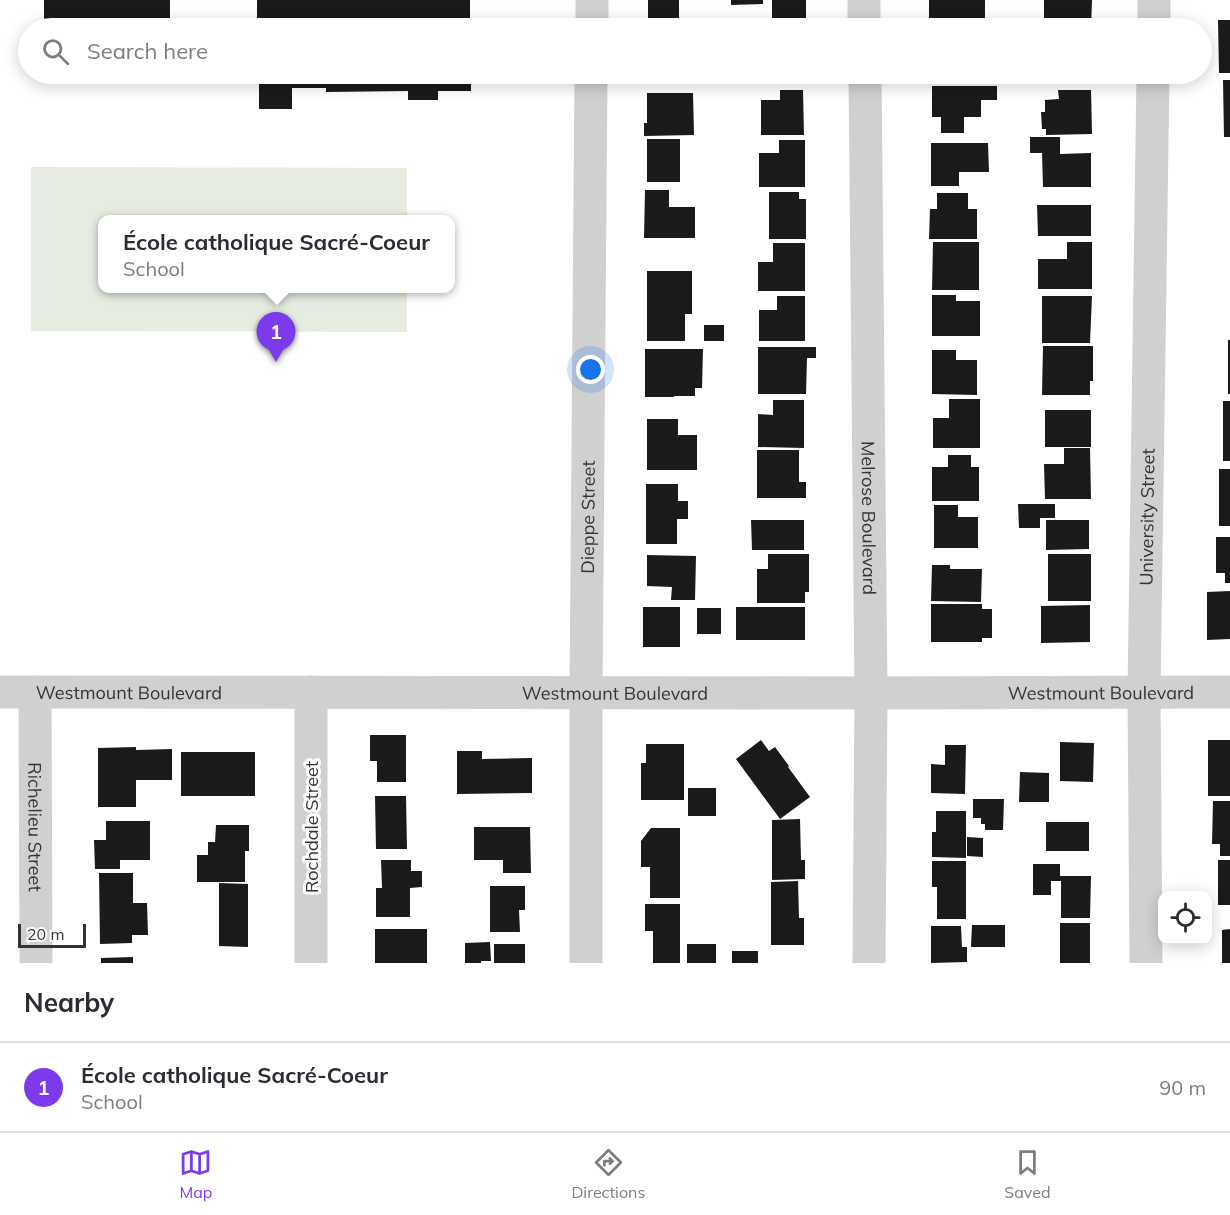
<!DOCTYPE html>
<html lang="en">
<head>
<meta charset="utf-8">
<style>
  body { margin:0; font-family:Mulish,sans-serif; background:#f2f2f3; color:#2b2b33 }
  .controls { position:absolute; right:18px; bottom:18px; display:grid; overflow:hidden; border-radius:12px; box-shadow:0 3px 15px #0003 }
  .controls button { width:54px; height:54px; display:grid; place-items:center; padding:0; border:0; border-bottom:2px solid #e1e1e2; background:#fff; color:#2b2b33; font:30px sans-serif }
  .scale { position:absolute; left:18px; bottom:15px; width:68px; box-sizing:border-box; padding-left:6px; border:3px solid #333; border-top:0; font-size:16px; line-height:21px; white-space:nowrap; color:#333; -webkit-text-stroke:4px #fff; paint-order:stroke }
  .you { position:absolute; left:591px; top:370px; width:21px; height:21px; margin:-15px; border:4px solid #fff; border-radius:50%; background:#1a73e8; box-shadow:0 0 0 9px #1a73e833 }
  .badge { display:grid; place-items:center; width:39px; height:39px; border-radius:50%; background:#7c3aed; color:#fff; font-size:20px; font-weight:700 }
  .pin { position:absolute; translate:-50% -50px; filter:drop-shadow(0 2px 3px #0008) }
  .pin::after { content:''; position:absolute; top:32px; width:21px; height:18px; background:inherit; clip-path:polygon(0 0,100% 0,50% 100%) }
  .popup { position:absolute; left:98px; top:215px; width:357px; height:78px; box-sizing:border-box; display:grid; place-content:center; border-radius:12px; background:#fff; filter:drop-shadow(0 2px 4px #0005); font-size:20px; white-space:nowrap; color:#7c7c81 }
  .popup b { font-size:22px; color:#2b2b33 }
  .popup::after { content:''; position:absolute; left:50%; top:100%; margin-left:-12px; border:12px solid transparent; border-top-color:#fff }
  .list { margin:0; padding:0; list-style:none }
  h2 { display:flex; justify-content:space-between; align-items:center; height:78px; margin:0; padding:0 24px; font-size:26px }
  h2 small { font-size:20px; font-weight:400; color:#7c7c81 }
  .list li { display:grid; grid-template-columns:39px 1fr auto; gap:18px; align-items:center; box-sizing:border-box; height:90px; padding:0 24px; border-top:2px solid #e1e1e2 }
  .list b { display:block; font-size:22px; white-space:nowrap }
  .list p { margin:0; font-size:20px; white-space:nowrap; color:#7c7c81 }
  .list em { font-size:20px; font-style:normal; color:#7c7c81 }
  .icon { flex:none; width:33px; height:33px; fill:none; stroke:currentColor; stroke-width:2; stroke-linecap:round; stroke-linejoin:round }
  .map { position:relative; flex:none; width:1230px; height:963px; overflow:hidden }
  .search { position:absolute; background:#fff; box-shadow:0 3px 15px #0003; left:18px; right:18px; top:18px; height:66px; display:flex; align-items:center; gap:15px; box-sizing:border-box; padding:0 21px; border-radius:33px; color:#7c7c81; font-size:22px }
  .sheet { height:168px; background:#fff }
  nav { display:flex; justify-content:space-around; align-items:center; box-sizing:border-box; height:84px; border-top:2px solid #e1e1e2; background:#fff; font-size:16px; color:#7c7c81 }
  nav a { display:grid; justify-items:center; gap:3px }
  nav .on { color:#7c3aed }
  .map>svg:first-child { display:block }
  .green { fill:#e6ecdf }
  .building { fill:#1a1a1a }
  .lines { fill:none; stroke-linecap:round; stroke-linejoin:round }
  .minor { stroke:#d0d0d0; stroke-width:33 }
  .labels { text-anchor:middle; dominant-baseline:central; stroke-width:6; stroke-linejoin:round; paint-order:stroke }
  .street-label { font-size:18px; fill:#333; stroke:#fff }
</style>
</head>
<body>
<div class="map">
<svg width="1230" height="963" viewBox="0 0 1230 963">
  <rect width="100%" height="100%" fill="#fff"/>
  <polygon class="green" points="31,167 407,168 407,219 102,220 102,288 407,289 407,332 31,331"/>
  <g class="building">
    <polygon points="44,0 170,0 170,28 150,28 150,20 44,21"/>
    <polygon points="257,0 470,0 470,28 248,28 248,21 257,21"/>
    <rect x="648" y="0" width="31" height="23"/>
    <polygon points="731,0 763,0 763,4 731,5"/>
    <rect x="772" y="0" width="34" height="28"/>
    <rect x="929" y="0" width="56" height="28"/>
    <polygon points="1044,0 1092,0 1091,28 1044,28"/>
    <polygon points="1218,20 1230,20 1230,73 1219,73"/>
    <polygon points="249,74 471,74 471,91 438,91 438,100 408,100 408,91 326,92 326,88 292,88 292,109 259,109 259,78 249,78"/>
    <polygon points="646,74 691,74 691,82 646,83"/>
    <rect x="760" y="74" width="44" height="7"/>
    <rect x="932" y="74" width="54" height="9"/>
    <rect x="1043" y="74" width="49" height="10"/>
    <polygon points="1223,80 1230,80 1230,137 1224,137"/>
    <polygon points="932,86 997,86 997,100 981,100 981,117 964,117 964,133 941,133 941,117 932,117"/>
    <polygon points="780,90 803,90 804,135 761,135 761,100 780,100"/>
    <polygon points="1058,90 1091,90 1092,134 1046,135 1046,129 1042,129 1041,112 1045,112 1045,100 1059,99"/>
    <polygon points="647,93 693,93 694,135 644,136 644,123 647,123"/>
    <polygon points="1030,137 1060,137 1060,154 1091,153 1091,187 1043,187 1042,153 1030,153"/>
    <rect x="647" y="139" width="33" height="43"/>
    <polygon points="779,140 805,140 805,187 759,187 759,153 779,153"/>
    <polygon points="931,143 988,143 989,172 959,172 959,186 931,186"/>
    <polygon points="645,190 669,190 669,207 695,207 695,238 644,238"/>
    <polygon points="769,192 799,192 799,199 806,199 806,239 769,239"/>
    <polygon points="937,193 968,193 968,209 977,209 977,239 929,239 930,209 937,209"/>
    <polygon points="1037,205 1091,205 1091,236 1038,236"/>
    <polygon points="933,242 979,242 979,290 932,290"/>
    <polygon points="1067,242 1092,242 1092,289 1038,289 1038,259 1067,259"/>
    <polygon points="773,243 805,243 805,291 758,291 758,262 773,262"/>
    <polygon points="647,271 692,271 692,314 685,314 685,341 647,341"/>
    <polygon points="932,295 956,295 956,301 980,301 980,336 932,336"/>
    <polygon points="777,296 805,296 805,341 759,341 759,310 777,310"/>
    <polygon points="1042,296 1092,296 1090,343 1042,343"/>
    <rect x="704" y="325" width="20" height="16"/>
    <rect x="1228" y="340" width="2" height="54"/>
    <polygon points="1043,346 1093,346 1093,381 1090,381 1090,395 1042,395"/>
    <polygon points="758,347 816,347 816,358 807,358 806,394 758,394"/>
    <polygon points="645,349 703,349 702,388 695,388 695,396 674,396 674,397 645,397"/>
    <polygon points="932,350 956,350 956,360 977,360 977,395 932,394"/>
    <polygon points="949,399 980,399 980,448 933,448 933,418 949,418"/>
    <polygon points="773,400 804,400 804,448 758,447 758,414 773,415"/>
    <rect x="1223" y="401" width="7" height="60"/>
    <rect x="1045" y="410" width="46" height="37"/>
    <polygon points="647,419 678,419 678,435 697,435 697,470 647,470"/>
    <polygon points="1064,448 1090,448 1091,499 1045,499 1044,464 1064,464"/>
    <polygon points="757,450 799,450 799,482 806,482 806,498 757,498"/>
    <polygon points="948,455 971,455 971,467 979,467 979,501 932,501 932,467 948,467"/>
    <rect x="1219" y="469" width="11" height="57"/>
    <polygon points="646,484 678,484 678,501 688,501 688,519 677,519 677,544 646,544"/>
    <polygon points="1018,504 1055,504 1055,518 1040,518 1040,528 1019,528"/>
    <polygon points="934,505 958,505 958,517 978,517 978,548 934,548"/>
    <polygon points="751,520 804,520 804,550 752,550"/>
    <polygon points="1046,520 1089,520 1089,549 1046,550"/>
    <polygon points="1216,537 1230,537 1230,583 1225,583 1225,573 1216,573"/>
    <polygon points="768,554 809,554 809,592 805,592 805,603 757,603 757,569 768,569"/>
    <rect x="1048" y="554" width="43" height="47"/>
    <polygon points="647,555 696,556 695,600 671,600 672,587 647,586"/>
    <polygon points="932,565 950,565 950,569 982,569 981,602 931,601"/>
    <polygon points="1230,591 1230,639 1207,640 1207,592"/>
    <polygon points="931,604 982,604 982,609 992,609 992,638 982,638 982,642 931,642"/>
    <polygon points="1090,605 1090,642 1041,643 1041,606"/>
    <rect x="643" y="607" width="37" height="40"/>
    <rect x="736" y="607" width="69" height="33"/>
    <rect x="697" y="608" width="24" height="26"/>
    <polygon points="370,735 406,735 406,782 377,782 377,761 370,761"/>
    <polygon points="761,740 769,751 775,747 789,766 788,767 810,797 780,819 736,759"/>
    <rect x="1208" y="740" width="22" height="56"/>
    <polygon points="1060,742 1094,743 1093,782 1060,781"/>
    <polygon points="646,744 684,744 684,800 641,800 641,763 646,763"/>
    <polygon points="945,745 966,745 965,794 931,793 931,764 945,765"/>
    <polygon points="136,747 136,750 172,749 172,780 136,780 136,807 98,807 98,748"/>
    <polygon points="457,751 482,751 482,759 532,758 532,793 457,794"/>
    <rect x="181" y="752" width="74" height="44"/>
    <polygon points="1020,772 1049,773 1049,802 1019,802"/>
    <rect x="688" y="788" width="28" height="28"/>
    <polygon points="375,796 406,796 407,849 376,849"/>
    <polygon points="973,799 1004,799 1003,830 985,830 985,824 981,824 981,818 973,818"/>
    <polygon points="1213,801 1230,801 1230,856 1220,856 1220,844 1212,844"/>
    <polygon points="936,811 966,811 966,858 932,857 932,832 936,832"/>
    <polygon points="800,819 801,860 805,860 805,879 772,880 772,820"/>
    <polygon points="106,821 150,821 150,860 120,860 120,869 95,869 94,840 106,840"/>
    <rect x="1046" y="822" width="43" height="29"/>
    <polygon points="216,825 249,825 249,851 245,851 245,882 197,882 197,855 208,855 208,842 215,842"/>
    <polygon points="474,827 530,827 531,873 503,873 503,860 474,860"/>
    <polygon points="651,828 680,828 680,898 650,898 650,867 641,867 641,841"/>
    <polygon points="967,837 983,838 983,857 967,856"/>
    <polygon points="381,860 411,860 411,871 422,871 422,887 410,888 410,917 376,917 376,888 382,888"/>
    <rect x="1218" y="860" width="12" height="45"/>
    <polygon points="932,861 966,861 966,919 937,919 937,887 932,887"/>
    <polygon points="1033,864 1060,864 1060,876 1091,876 1090,918 1061,918 1061,881 1051,881 1051,895 1033,895"/>
    <polygon points="99,873 133,873 133,903 147,903 148,935 132,935 132,943 100,944"/>
    <polygon points="798,881 799,918 804,918 804,945 771,945 771,882"/>
    <polygon points="219,883 248,884 248,947 219,946"/>
    <polygon points="490,886 525,886 525,910 519,910 520,932 490,932"/>
    <polygon points="645,904 680,904 680,963 653,963 653,931 645,931"/>
    <rect x="1060" y="923" width="30" height="40"/>
    <polygon points="972,925 1005,925 1005,947 971,947"/>
    <polygon points="931,926 961,926 962,947 967,947 967,962 931,963"/>
    <rect x="375" y="929" width="52" height="34"/>
    <polygon points="1230,929 1230,963 1222,963 1222,930"/>
    <polygon points="490,942 491,961 481,961 481,963 465,963 465,943"/>
    <rect x="494" y="944" width="31" height="19"/>
    <rect x="687" y="944" width="29" height="19"/>
    <rect x="732" y="951" width="26" height="12"/>
    <polygon points="133,957 133,963 101,963 101,958"/>
  </g>
  <g class="lines">
    <g class="minor">
      <polyline points="864,0 864,28"/>
      <polyline points="592,28 592,0"/>
      <polyline points="1154,28 1154,0"/>
      <path id="s1" d="M865,74L871,693L869,963"/>
      <path id="s2" d="M0,692L871,693L1230,692"/>
      <path id="s3" d="M35,692L36,963"/>
      <polyline points="311,963 311,692"/>
      <path id="s4" d="M586,963V693L591,74"/>
      <path id="s5" d="M1146,963L1144,692L1153,74"/>
    </g>
  </g>
  <g class="labels">
    <g class="street-label">
      <text stroke="none"><textPath href="#s4" startOffset="446">Dieppe Street</textPath></text>
      <text stroke="none"><textPath href="#s1" startOffset="444">Melrose Boulevard</textPath></text>
      <text stroke="none"><textPath href="#s5" startOffset="446">University Street</textPath></text>
      <text stroke="none"><textPath href="#s2" startOffset="129">Westmount Boulevard</textPath></text>
      <text stroke="none"><textPath href="#s2" startOffset="1101">Westmount Boulevard</textPath></text>
      <text stroke="none"><textPath href="#s2" startOffset="615">Westmount Boulevard</textPath></text>
      <text stroke="none"><textPath href="#s3" startOffset="135">Richelieu Street</textPath></text>
      <text transform="translate(311 827) rotate(-90)">Rochdale Street</text>
    </g>
  </g>
</svg>
<div class="controls">
<button><svg class="icon" aria-label="locate" viewBox="0 0 24 24"><circle cx="12" cy="12" r="6"/><path d="M12 2v4M12 18v4M2 12h4M18 12h4"/></svg></button>
</div>
<div class="scale">20 m</div>
<div class="you"></div>
<div class="pin badge" style="left:276px;top:362px">1</div>
<div class="popup"><b>École catholique Sacré-Coeur</b>School</div>
<div class="search"><svg class="icon" aria-label="search" viewBox="0 0 24 24"><circle cx="10" cy="10" r="6"/><path d="M15 15l6 6"/></svg>Search here</div>
</div>
<section class="sheet">
<h2>Nearby<small></small></h2>
<ul class="list">
<li><span class="badge">1</span><div><b>École catholique Sacré-Coeur</b><p>School</p></div><em>90 m</em></li>
</ul>
</section>
<nav>
<a class="on"><svg class="icon" aria-label="map" viewBox="0 0 24 24"><path d="M3 6l6-2 6 2 6-2v14l-6 2-6-2-6 2zM9 4v14M15 6v14"/></svg>Map</a>
<a><svg class="icon" aria-label="directions" viewBox="0 0 24 24"><path d="M12 3l9 9-9 9-9-9zM9 14v-3h6M13 9l2 2-2 2"/></svg>Directions</a>
<a><svg class="icon" aria-label="saved" viewBox="0 0 24 24"><path d="M7 4h10v16l-5-4-5 4z"/></svg>Saved</a>
</nav>
</body>
</html>
